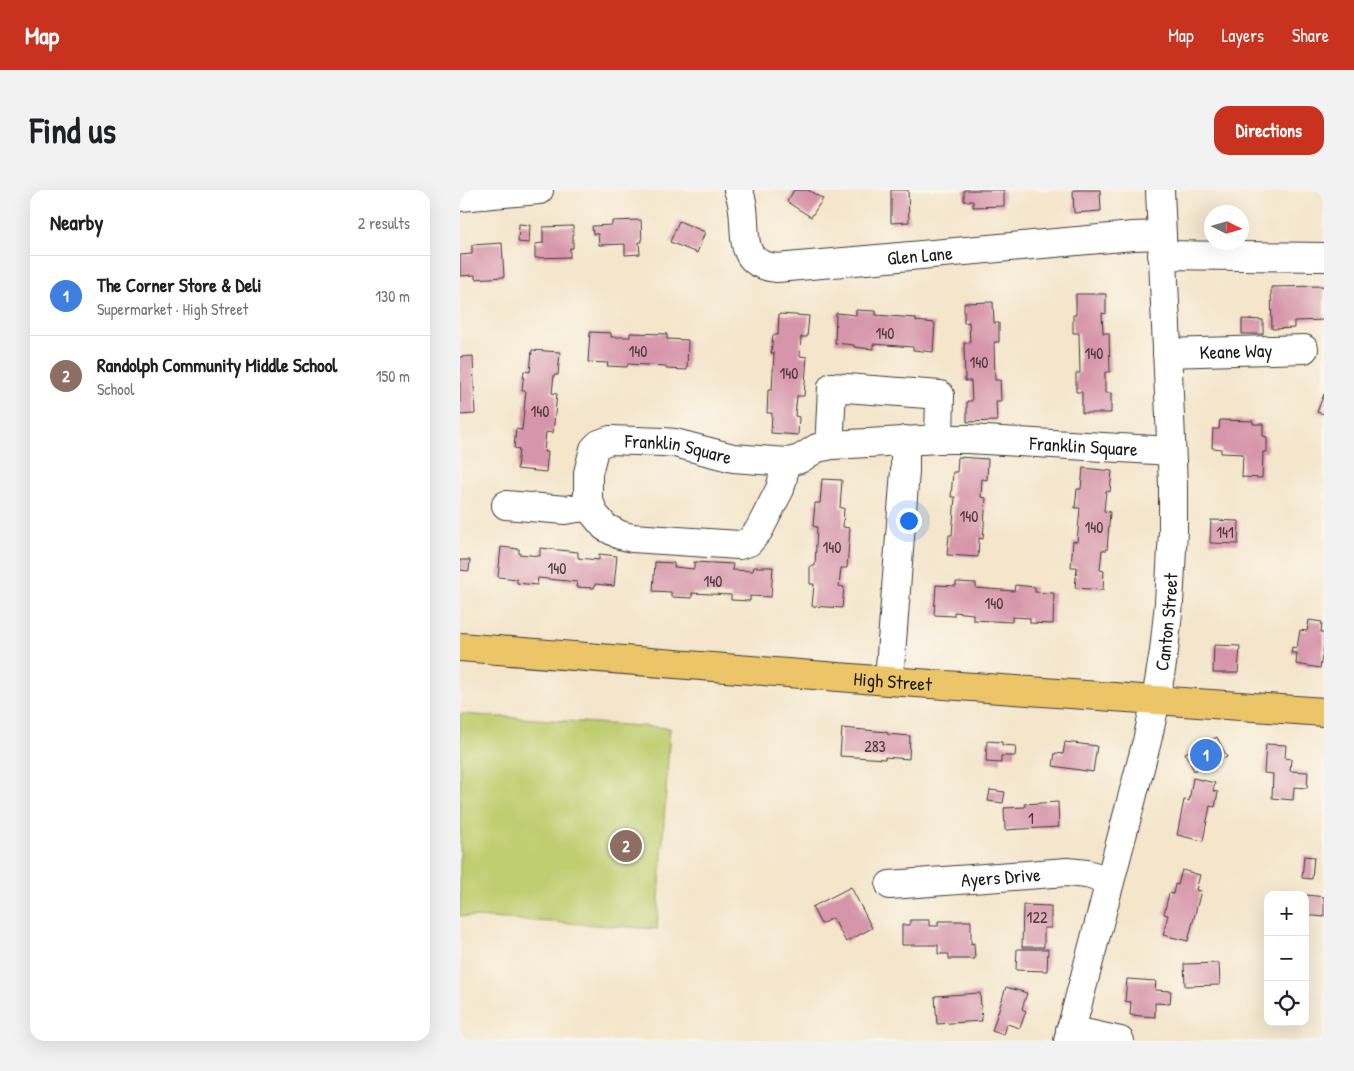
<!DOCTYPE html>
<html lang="en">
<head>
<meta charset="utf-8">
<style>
  body { margin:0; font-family:"Patrick Hand",sans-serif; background:#f2f2f2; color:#202124 }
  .controls { position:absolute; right:15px; bottom:15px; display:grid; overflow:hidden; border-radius:10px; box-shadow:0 5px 20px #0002 }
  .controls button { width:45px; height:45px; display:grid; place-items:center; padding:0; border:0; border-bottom:1px solid #e0e0e0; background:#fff; color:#202124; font:25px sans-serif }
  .compass { position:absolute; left:744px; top:15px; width:45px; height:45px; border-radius:50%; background:#fff; box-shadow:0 5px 20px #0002; rotate:95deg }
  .you { position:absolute; left:448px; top:330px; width:18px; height:18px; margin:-12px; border:4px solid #fff; border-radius:50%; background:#1a73e8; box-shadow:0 0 0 8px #1a73e833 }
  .badge { display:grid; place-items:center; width:32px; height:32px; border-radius:50%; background:#c8321e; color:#fff; font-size:16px; font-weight:700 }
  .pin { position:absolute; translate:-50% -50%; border:2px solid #fff; box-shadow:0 1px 5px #0006 }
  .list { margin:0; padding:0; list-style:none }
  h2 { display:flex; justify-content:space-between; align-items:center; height:65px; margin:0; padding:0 20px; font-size:21px }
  h2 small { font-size:16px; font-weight:400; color:#757577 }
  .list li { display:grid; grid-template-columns:32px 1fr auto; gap:15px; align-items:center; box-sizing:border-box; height:80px; padding:0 20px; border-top:1px solid #e0e0e0 }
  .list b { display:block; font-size:19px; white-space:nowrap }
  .list p { margin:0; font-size:16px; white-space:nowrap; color:#757577 }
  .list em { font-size:16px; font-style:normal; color:#757577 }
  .icon { flex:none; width:28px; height:28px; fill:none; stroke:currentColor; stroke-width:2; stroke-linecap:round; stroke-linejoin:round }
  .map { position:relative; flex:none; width:864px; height:851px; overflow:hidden; border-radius:15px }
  header { display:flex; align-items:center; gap:30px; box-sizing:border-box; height:70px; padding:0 25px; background:#c8321e; color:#fff }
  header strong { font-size:24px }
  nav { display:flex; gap:28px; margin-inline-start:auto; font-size:18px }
  .intro { display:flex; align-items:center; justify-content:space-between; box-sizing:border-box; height:120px; padding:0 30px }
  h1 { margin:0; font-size:35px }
  .button { padding:12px 22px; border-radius:15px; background:#c8321e; color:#fff; font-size:18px; font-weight:700 }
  main { display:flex; gap:30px; padding:0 30px }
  aside { flex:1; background:#fff; border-radius:15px; box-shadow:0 5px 20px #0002 }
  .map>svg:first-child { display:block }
  .garden { fill:#bfce70; stroke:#6e7546 }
  .building { fill:#d795ab }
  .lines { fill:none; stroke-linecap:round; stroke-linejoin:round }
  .minor-casing { stroke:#3c3a36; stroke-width:30 }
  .major-casing { stroke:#3c3a36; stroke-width:30 }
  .minor { stroke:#fff; stroke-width:28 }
  .major { stroke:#edc569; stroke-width:28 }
  .labels { text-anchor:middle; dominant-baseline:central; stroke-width:4; stroke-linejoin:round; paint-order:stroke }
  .number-label { font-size:16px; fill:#4b3a40 }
  .street-label { font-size:19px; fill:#1c1c1c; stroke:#fbf7ec }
</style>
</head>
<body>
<header>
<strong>Map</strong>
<nav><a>Map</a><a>Layers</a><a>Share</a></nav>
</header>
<div class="intro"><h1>Find us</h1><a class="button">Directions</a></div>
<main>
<aside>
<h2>Nearby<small>2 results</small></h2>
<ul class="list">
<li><span class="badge" style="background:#3f7fe0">1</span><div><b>The Corner Store &amp; Deli</b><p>Supermarket · High Street</p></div><em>130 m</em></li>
<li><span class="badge" style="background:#8d6e63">2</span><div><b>Randolph Community Middle School</b><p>School</p></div><em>150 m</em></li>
</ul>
</aside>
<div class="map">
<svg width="864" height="851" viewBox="0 0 864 851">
  <rect width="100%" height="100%" fill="#fbf7ec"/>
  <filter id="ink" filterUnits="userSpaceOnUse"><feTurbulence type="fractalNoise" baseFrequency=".02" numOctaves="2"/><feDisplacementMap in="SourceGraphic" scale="10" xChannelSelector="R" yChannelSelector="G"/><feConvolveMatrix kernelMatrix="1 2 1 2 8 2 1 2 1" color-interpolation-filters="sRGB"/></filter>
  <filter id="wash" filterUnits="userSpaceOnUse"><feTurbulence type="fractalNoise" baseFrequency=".0096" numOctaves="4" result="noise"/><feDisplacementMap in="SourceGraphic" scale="20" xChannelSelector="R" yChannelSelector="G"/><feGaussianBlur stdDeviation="1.12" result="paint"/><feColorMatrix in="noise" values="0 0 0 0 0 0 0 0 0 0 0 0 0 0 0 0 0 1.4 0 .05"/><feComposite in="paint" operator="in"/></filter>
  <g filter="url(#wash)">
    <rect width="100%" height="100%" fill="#f4e5cb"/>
    <polygon class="garden" points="0,524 210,538 197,739 0,726"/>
    <g id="blocks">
      <g class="building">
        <polygon points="334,0 348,0 363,9 351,27 327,12"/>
        <polygon points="431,0 448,0 449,32 431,33"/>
        <polygon points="504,0 544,0 544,16 513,17 513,11 504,11"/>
        <polygon points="613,0 640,0 641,21 614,23"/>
        <polygon points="181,30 182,52 179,52 180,64 165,65 165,54 139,55 138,44 133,44 132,36 152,35 152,31"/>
        <polygon points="219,31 245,42 237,63 210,52"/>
        <polygon points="59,34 70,35 69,53 58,52"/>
        <polygon points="113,36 113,58 110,58 110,67 75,68 75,54 83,53 83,37"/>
        <polygon points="42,53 44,87 15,89 15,85 0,86 0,65 12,64 12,55"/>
        <polygon points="864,96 864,130 834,131 834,138 812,139 811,97"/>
        <polygon points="616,104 646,104 646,124 642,123 643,143 649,143 650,182 645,182 645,203 651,203 651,223 622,223 622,202 616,202 616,183 620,183 619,143 613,143 613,125 616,125"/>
        <polygon points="533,112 534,133 539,133 539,152 534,152 535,190 540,190 541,211 536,211 537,231 507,232 507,211 512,211 511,191 505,191 504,153 510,153 509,132 504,133 504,113"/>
        <polygon points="396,120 416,121 416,125 456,128 456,131 475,133 473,162 453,160 453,157 413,154 413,159 394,157 394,155 375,153 376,123 396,125"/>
        <polygon points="319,124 349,126 347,147 341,147 340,166 347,167 344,206 337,206 335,226 339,227 338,245 311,243 312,223 307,223 308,200 312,200 314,163 311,163 313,145 318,145"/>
        <polygon points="782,129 803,130 803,144 782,144"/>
        <polygon points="130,142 151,143 151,147 170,147 170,143 207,144 207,149 228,150 227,180 206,179 206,176 168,174 167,177 147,176 148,173 128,172"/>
        <polygon points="72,160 100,162 98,185 94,185 92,203 97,204 93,243 86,242 84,262 88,262 86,282 57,279 59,259 54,258 56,239 62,240 66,201 62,201 64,181 70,182"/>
        <polygon points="13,166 15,224 0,225 0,167"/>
        <polygon points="864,204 864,224 857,222"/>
        <polygon points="760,230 793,231 793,234 803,234 803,246 807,247 807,262 803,262 802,288 782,287 783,264 761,263 761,259 752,258 753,239 759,239"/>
        <polygon points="498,267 528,269 527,290 522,289 521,307 526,308 523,349 519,348 518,367 487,365 489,345 492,345 495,307 491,307 493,282 497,282"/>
        <polygon points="623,278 652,281 650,302 646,301 644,321 650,322 647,360 642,360 640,380 644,381 643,400 615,398 617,377 611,377 613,351 617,352 620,318 615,318 617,299 621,299"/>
        <polygon points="362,289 382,290 380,318 384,318 383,337 390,338 387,378 381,378 379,396 384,397 382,418 352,416 354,394 350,394 350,376 355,376 357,337 353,336 355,313 360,313"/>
        <polygon points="751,330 779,331 778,354 750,353"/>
        <polygon points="41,357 59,359 59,364 80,366 80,358 118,362 118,368 139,370 139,364 157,366 154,396 135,394 134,398 116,397 117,392 78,388 77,395 57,393 57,389 38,387"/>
        <polygon points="0,370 10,370 9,381 0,380"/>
        <polygon points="195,372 214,373 214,377 234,379 234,372 273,374 272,380 293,381 294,377 313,377 311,407 290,406 290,411 271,410 271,405 232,403 232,408 211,407 211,402 193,401"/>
        <polygon points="496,392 516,393 516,398 554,401 555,395 575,397 575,402 594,403 593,434 570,433 570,428 552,427 552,432 513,430 513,424 494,422 494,426 474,425 476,395 496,396"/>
        <polygon points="849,430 862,432 861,443 864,443 864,456 860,478 836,474 837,463 831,463 832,457 837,458 840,440 847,441"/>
        <polygon points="754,455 780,456 778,483 753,483"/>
        <polygon points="382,538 427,542 427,544 450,546 449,569 425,567 425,569 380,566"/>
        <polygon points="757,547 767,567 744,578 743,576 734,581 725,563"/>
        <polygon points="527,551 542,552 542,555 556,556 555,566 541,566 541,573 526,572"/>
        <polygon points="605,552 637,556 633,582 593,576 595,563 603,564"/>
        <polygon points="806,554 826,555 825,568 831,569 830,581 848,582 847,598 834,597 833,610 812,608 813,584 804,583"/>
        <polygon points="733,588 755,593 753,601 758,602 755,617 750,616 743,651 717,645 724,610 729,611"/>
        <polygon points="530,600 545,602 543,613 528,611"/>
        <polygon points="598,612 599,637 545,640 544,618 565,617 564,614"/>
        <polygon points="844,666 854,667 852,689 842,688"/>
        <polygon points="722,680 740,685 736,700 741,701 728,751 703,745 708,725 704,724 709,703 713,704 715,694 718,695"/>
        <polygon points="391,697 412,738 386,752 373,728 361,734 352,717"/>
        <polygon points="847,705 864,707 864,727 845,725"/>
        <polygon points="563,715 591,716 591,738 584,738 584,757 562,757"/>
        <polygon points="450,730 469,730 469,736 478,736 478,731 511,731 511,754 514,753 515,769 489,769 489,764 478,764 478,755 442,755 442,735 450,735"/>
        <polygon points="557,759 588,759 587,781 556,780"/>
        <polygon points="759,773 760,795 725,796 724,774"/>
        <polygon points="667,789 696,791 695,800 711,801 710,814 695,813 695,827 670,825 671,812 665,811"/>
        <polygon points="546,797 567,803 562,819 566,821 560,838 547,834 544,845 532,841"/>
        <polygon points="520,803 522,831 477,834 475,806"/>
      </g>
    </g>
  </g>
  <g filter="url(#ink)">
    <use href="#blocks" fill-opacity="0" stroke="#3c3a36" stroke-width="1"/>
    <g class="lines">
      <g class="minor-casing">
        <g id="minor">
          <path id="s1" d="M278,0C293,31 269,74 317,78L673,46L702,45"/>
          <polyline points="0,7 79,0"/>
          <polyline points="702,65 864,67"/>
          <path id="s2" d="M707,163L844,159"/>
          <polyline points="372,255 370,239 372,197 480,205 479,249"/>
          <path id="s3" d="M324,272L323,287L320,299L299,340L289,352L279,355L172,348L160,345L145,337L134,324L128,309V283L134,259L139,254L150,250L203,252L215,253L273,268L328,272L340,269L357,258L372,255L479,249H508L711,261"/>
          <polyline points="46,315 105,320 131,316"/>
          <polyline points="429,491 445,281 445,250"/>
          <path id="s4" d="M430,695L607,682L627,684L650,691"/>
          <polyline points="610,840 660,851"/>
          <path id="s5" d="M608,851L687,551L696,510L704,461L709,413L713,341V295L700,0"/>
        </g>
      </g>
      <g class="major-casing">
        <g id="major">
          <path id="s6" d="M0,457L429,491L864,522"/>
        </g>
      </g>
      <use href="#minor" class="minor"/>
      <use href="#major" class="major"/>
    </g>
  </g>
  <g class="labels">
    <g class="number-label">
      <text x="425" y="143">140</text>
      <text x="178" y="161">140</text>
      <text x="634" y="163">140</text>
      <text x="519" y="172">140</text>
      <text x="329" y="183">140</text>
      <text x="80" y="221">140</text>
      <text x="509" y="326">140</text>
      <text x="634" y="337">140</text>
      <text x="765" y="342">141</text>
      <text x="372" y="357">140</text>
      <text x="97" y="378">140</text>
      <text x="253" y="391">140</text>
      <text x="534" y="413">140</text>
      <text x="415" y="556">283</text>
      <text x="571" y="628">1</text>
      <text x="577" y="727">122</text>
    </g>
    <g class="street-label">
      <text stroke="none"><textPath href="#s1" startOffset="241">Glen Lane</textPath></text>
      <text stroke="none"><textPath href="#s2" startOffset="69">Keane Way</textPath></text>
      <text stroke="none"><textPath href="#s3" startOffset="819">Franklin Square</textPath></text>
      <text stroke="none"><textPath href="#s3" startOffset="408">Franklin Square</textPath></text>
      <text stroke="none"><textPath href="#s5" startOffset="431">Canton Street</textPath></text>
      <text stroke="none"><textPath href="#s6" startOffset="434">High Street</textPath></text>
      <text stroke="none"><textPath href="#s4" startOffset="111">Ayers Drive</textPath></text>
    </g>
  </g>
</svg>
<div class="controls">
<button>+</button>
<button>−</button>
<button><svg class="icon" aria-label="locate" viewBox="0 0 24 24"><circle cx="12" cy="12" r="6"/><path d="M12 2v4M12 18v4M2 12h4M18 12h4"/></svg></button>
</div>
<svg class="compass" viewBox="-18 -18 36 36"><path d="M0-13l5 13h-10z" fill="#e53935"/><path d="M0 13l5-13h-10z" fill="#757577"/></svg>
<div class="you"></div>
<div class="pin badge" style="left:746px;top:565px;background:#3f7fe0">1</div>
<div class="pin badge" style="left:166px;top:656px;background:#8d6e63">2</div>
</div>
</main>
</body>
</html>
